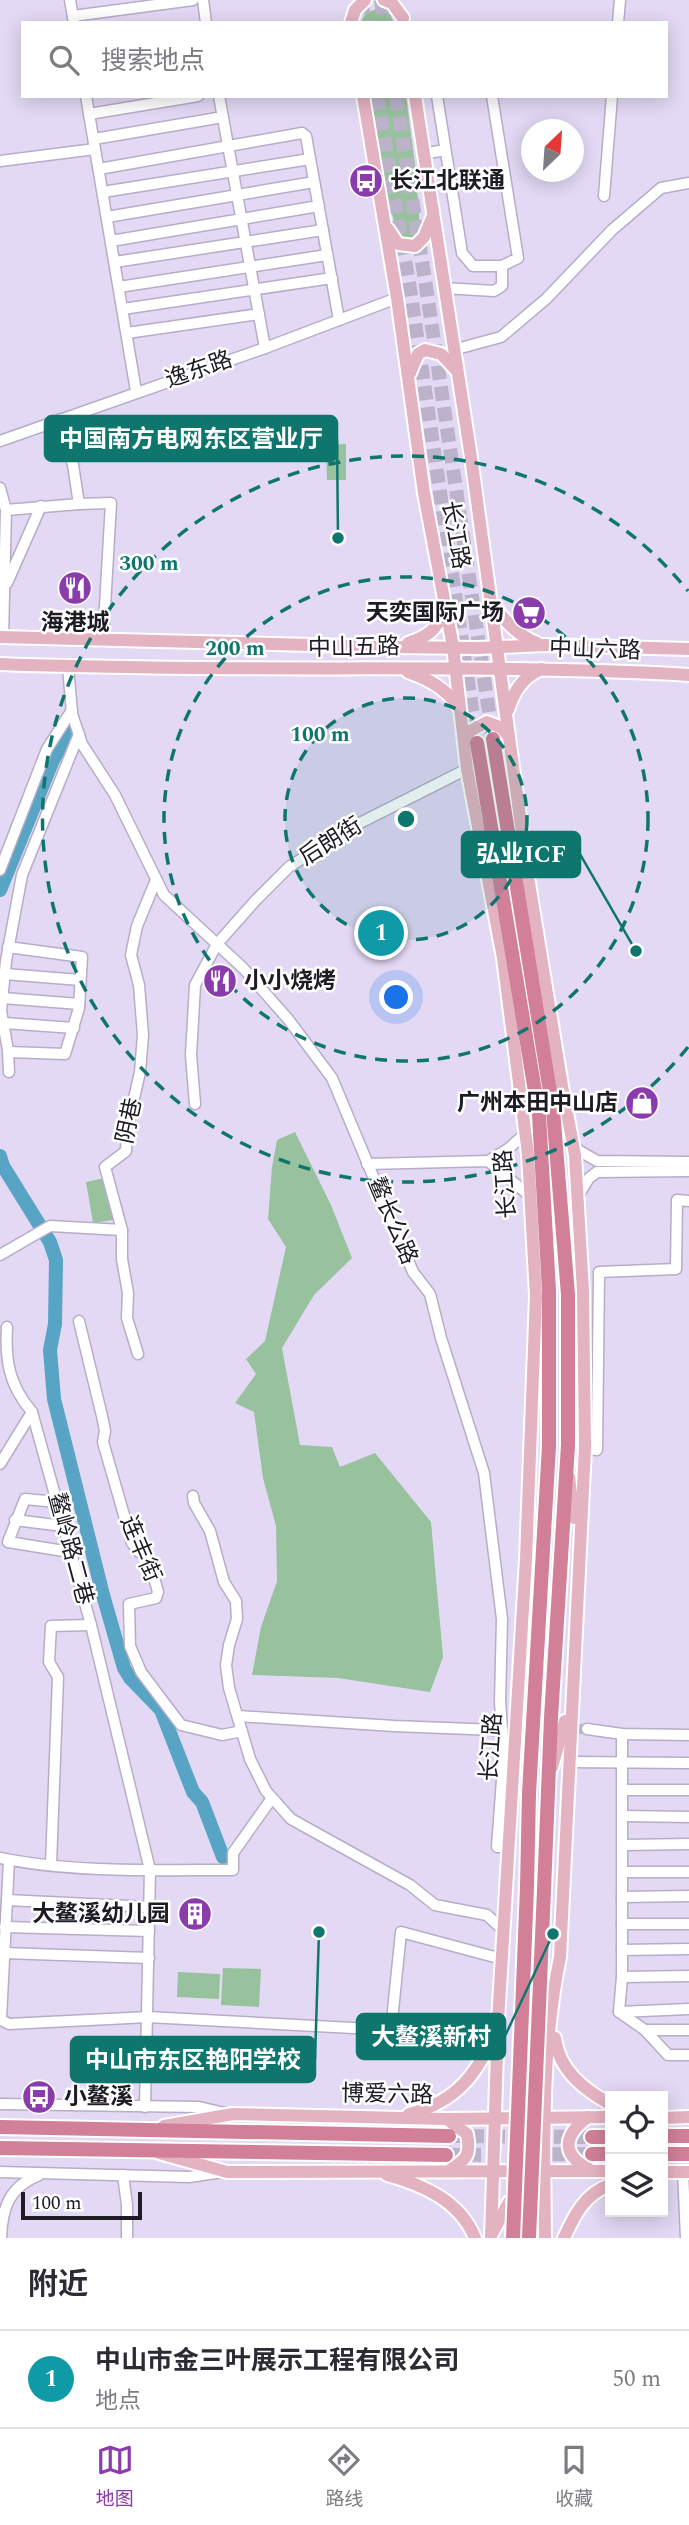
<!DOCTYPE html>
<html lang="zh">
<head>
<meta charset="utf-8">
<style>
  body { margin:0; font-family:Spectral,"Noto Sans SC",serif; background:#f2f2f3; color:#2b2b33 }
  .controls { position:absolute; right:21px; bottom:21px; display:grid; overflow:hidden; border-radius:0px; box-shadow:0 4px 18px #0003 }
  .controls button { width:63px; height:63px; display:grid; place-items:center; padding:0; border:0; border-bottom:2px solid #e1e1e2; background:#fff; color:#2b2b33; font:35px sans-serif }
  .compass { position:absolute; left:521px; top:119px; width:63px; height:63px; border-radius:50%; background:#fff; box-shadow:0 4px 18px #0003; rotate:25deg }
  .scale { position:absolute; left:21px; bottom:18px; width:121px; box-sizing:border-box; padding-left:7px; border:4px solid #1e1b24; border-top:0; font-size:19px; line-height:24px; white-space:nowrap; color:#1e1b24; -webkit-text-stroke:5px #fff; paint-order:stroke }
  .you { position:absolute; left:397px; top:998px; width:24px; height:24px; margin:-18px; border:5px solid #fff; border-radius:50%; background:#1a73e8; box-shadow:0 0 0 10px #1a73e833 }
  .badge { display:grid; place-items:center; width:46px; height:46px; border-radius:50%; background:#8a3bac; color:#fff; font-size:23px; font-weight:700 }
  .pin { position:absolute; translate:-50% -50%; border:4px solid #fff; box-shadow:0 2px 7px #0006 }
  .list { margin:0; padding:0; list-style:none }
  h2 { display:flex; justify-content:space-between; align-items:center; height:91px; margin:0; padding:0 28px; font-size:30px }
  h2 small { font-size:23px; font-weight:400; color:#7c7c81 }
  .list li { display:grid; grid-template-columns:46px 1fr auto; gap:21px; align-items:center; box-sizing:border-box; height:98px; padding:0 28px; border-top:2px solid #e1e1e2 }
  .list b { display:block; font-size:26px; white-space:nowrap }
  .list p { margin:0; font-size:23px; white-space:nowrap; color:#7c7c81 }
  .list em { font-size:23px; font-style:normal; color:#7c7c81 }
  .icon { flex:none; width:38px; height:38px; fill:none; stroke:currentColor; stroke-width:2; stroke-linecap:round; stroke-linejoin:round }
  .map { position:relative; flex:none; width:689px; height:2238px; overflow:hidden }
  .search { position:absolute; background:#fff; box-shadow:0 4px 18px #0003; left:21px; right:21px; top:21px; height:77px; display:flex; align-items:center; gap:18px; box-sizing:border-box; padding:0 24px; border-radius:0px; color:#7c7c81; font-size:26px }
  .sheet { height:189px; background:#fff }
  nav { display:flex; justify-content:space-around; align-items:center; box-sizing:border-box; height:98px; border-top:2px solid #e1e1e2; background:#fff; font-size:19px; color:#7c7c81 }
  nav a { display:grid; justify-items:center; gap:4px }
  nav .on { color:#8a3bac }
  .map>svg:first-child { display:block }
  .green { fill:#98c19e }
  .lines { fill:none; stroke-linecap:round; stroke-linejoin:round }
  .river { stroke:#57a4c5; stroke-width:14 }
  .minor-tunnel { stroke:#bcb3cb; stroke-width:10; stroke-dasharray:10 5; stroke-linecap:butt }
  .highway-tunnel { stroke:#bcb3cb; stroke-width:14; stroke-dasharray:14 7; stroke-linecap:butt }
  .minor-casing { stroke:#b7adc8; stroke-width:13 }
  .major-casing { stroke:#fff; stroke-width:16 }
  .highway-casing { stroke:#fff; stroke-width:18 }
  .minor { stroke:#fff; stroke-width:10 }
  .major { stroke:#e4b3c1; stroke-width:12 }
  .highway { stroke:#d28098; stroke-width:14 }
  .highway-bridge-casing { stroke:#fff; stroke-width:18; stroke-linecap:butt }
  .highway-bridge { stroke:#d28098; stroke-width:14 }
  .ring { fill:none; stroke:#0f766e; stroke-width:3.5; stroke-dasharray:12 9 }
  .labels { text-anchor:middle; dominant-baseline:central; stroke-width:5; stroke-linejoin:round; paint-order:stroke }
  .poi-label { font-size:23px; font-weight:bold; fill:#1e1b24; stroke:#fff; text-anchor:start }
  .street-label { font-size:23px; fill:#1e1b24; stroke:#fff }
  .centre { fill:#0f766e; stroke:#fff; stroke-width:3.5 }
  .ring-label { font-size:21px; text-anchor:middle; font-weight:bold; fill:#0f766e; stroke:#fff; stroke-width:5; stroke-linejoin:round; paint-order:stroke }
  .leader { fill:none; stroke:#0f766e; stroke-width:2.5 }
  .callout-dot { fill:#0f766e; stroke:#fff; stroke-width:2.5 }
  .callout { fill:#0f766e; stroke:#0f766e; stroke-width:2.5 }
  .callout-label { font-size:24px; text-anchor:middle; font-weight:bold; fill:#fff }
</style>
</head>
<body>
<div class="map">
<svg width="689" height="2238" viewBox="0 0 689 2238">
  <rect width="100%" height="100%" fill="#e3d9f5"/>
  <g class="green">
    <polygon points="376,9 390,14 394,23 361,23 365,14"/>
    <polygon points="370,96 406,96 416,172 420,230 413,239 402,239 397,232 383,180"/>
    <polygon points="346,444 346,480 327,480 326,445"/>
    <polygon points="295,1132 331,1205 352,1258 314,1295 282,1348 300,1445 332,1447 340,1467 375,1453 431,1522 443,1657 430,1692 338,1678 252,1675 261,1627 277,1581 276,1526 263,1478 254,1412 235,1403 256,1374 246,1359 265,1341 286,1247 268,1219 272,1167 277,1140"/>
    <polygon points="105,1178 113,1220 93,1223 86,1182"/>
    <polygon points="223,1968 261,1969 259,2007 221,2005"/>
    <polygon points="178,1972 220,1974 219,1999 177,1997"/>
  </g>
  <g class="lines">
    <g class="river">
      <polyline points="0,890 53,760 70,730"/>
      <polyline points="0,1156 3,1166 50,1242 56,1260 55,1324 50,1350 54,1399 103,1595 124,1668 130,1678 161,1710 193,1792 202,1802 223,1857"/>
    </g>
    <polyline class="minor-tunnel" points="497,1730 587,1729"/>
    <g class="highway-tunnel">
      <polyline points="361,0 365,23"/>
      <polyline points="381,0 384,23"/>
      <polyline points="377,96 411,295 477,743"/>
      <polyline points="396,96 427,293 493,739"/>
      <polyline points="449,2136 592,2137"/>
      <polyline points="446,2155 592,2154"/>
    </g>
    <g class="minor-casing">
      <g id="minor">
        <polyline points="70,0 74,23"/>
        <polyline points="203,0 206,23"/>
        <polyline points="73,16 193,0"/>
        <polyline points="618,23 620,0"/>
        <polyline points="86,96 136,391"/>
        <polyline points="219,96 265,348"/>
        <polyline points="437,96 462,253 473,266 502,266 518,258 492,96"/>
        <polyline points="89,114 198,96"/>
        <polyline points="94,139 223,117"/>
        <polyline points="423,154 445,150"/>
        <polyline points="0,161 95,149"/>
        <polyline points="99,169 302,133 306,136 339,320"/>
        <polyline points="103,192 310,159"/>
        <polyline points="604,196 612,96"/>
        <polyline points="107,217 314,182"/>
        <polyline points="111,241 319,206"/>
        <polyline points="115,262 323,230"/>
        <polyline points="119,287 327,255"/>
        <polyline points="444,288 494,291 502,286 502,266"/>
        <polyline points="123,309 332,278"/>
        <polyline points="127,333 259,314"/>
        <polyline points="453,350 501,337 546,299 612,230 661,188 689,183"/>
        <polyline points="0,441 265,348 397,298"/>
        <polyline points="0,488 6,510 3,637"/>
        <polyline points="79,504 111,503 103,641"/>
        <polyline points="6,510 79,504 73,465 61,419"/>
        <polyline points="7,583 41,506"/>
        <polyline points="68,666 72,714 82,744 115,795 164,895 243,968 288,1019 332,1078 413,1272 430,1294 441,1338 484,1473 502,1619 500,1702 504,1753 497,1847 509,1847"/>
        <polyline points="0,870 47,749 72,710"/>
        <polyline points="8,947 82,957 79,1008 65,1054 9,1052"/>
        <polyline points="5,974 80,980"/>
        <polyline points="3,998 79,1004"/>
        <polyline points="4,1023 74,1028"/>
        <polyline points="9,1072 8,1050 1,1011 6,961 22,875 79,734"/>
        <polyline points="195,1104 191,1055 195,985 217,944 255,901 289,867 348,829 467,769"/>
        <polyline points="573,1144 578,1150 597,1161 689,1162"/>
        <polyline points="488,1161 508,1149 526,1133"/>
        <polyline points="367,1164 488,1161 530,1196"/>
        <polyline points="578,1196 589,1178 597,1172 689,1171"/>
        <polyline points="0,1255 50,1226 122,1230"/>
        <polyline points="79,1321 102,1416 105,1431 103,1442 132,1543 139,1552 148,1556 158,1592 156,1598 129,1604 130,1646 141,1672 181,1725 222,1735 242,1731"/>
        <path d="M7,1327C5,1361 9,1385 32,1412L91,1625L150,1870L145,2107"/>
        <polyline points="138,1354 127,1318 128,1293 122,1259 122,1230 105,1167 126,1151 127,1129 140,1072 143,1035 139,985 131,955 137,926 156,880"/>
        <polyline points="585,1448 597,1450 599,1272 676,1269 677,1200 689,1201"/>
        <polyline points="0,1464 32,1412"/>
        <polyline points="193,1496 194,1503 210,1531 224,1582 236,1601 237,1619 229,1645 226,1665 229,1688 250,1759 266,1791 291,1819 410,1885 435,1905 487,1915 504,1931"/>
        <polyline points="57,1502 25,1499 8,1542 70,1552"/>
        <polyline points="15,1520 63,1526"/>
        <polyline points="238,1716 394,1726 497,1730"/>
        <polyline points="587,1729 622,1734 689,1735"/>
        <polyline points="622,1734 622,1977 619,2012 645,2030 668,2055 689,2055"/>
        <polyline points="568,1762 689,1763"/>
        <polyline points="623,1790 689,1790"/>
        <polyline points="623,1816 689,1817"/>
        <polyline points="623,1845 689,1844"/>
        <path d="M0,1858C74,1873 157,1870 233,1870V1853L272,1798"/>
        <polyline points="51,1865 58,1677 49,1662 51,1626 91,1625"/>
        <polyline points="623,1872 689,1872"/>
        <polyline points="622,1897 689,1896"/>
        <polyline points="7,1900 150,1907"/>
        <polyline points="622,1924 689,1924"/>
        <polyline points="5,1927 149,1931"/>
        <polyline points="622,1950 689,1949"/>
        <polyline points="4,1953 149,1958"/>
        <polyline points="622,1977 689,1976"/>
        <polyline points="619,2012 689,2009"/>
        <polyline points="0,2019 9,2024 148,2017 391,2030 401,1932 502,1959"/>
        <polyline points="1,2019 9,1860"/>
        <polyline points="645,2030 689,2030"/>
        <polyline points="0,2104 199,2107 229,2114"/>
        <polyline points="0,2172 189,2177 223,2172"/>
        <polyline points="683,2172 686,2238"/>
        <polyline points="123,2175 127,2205 127,2238"/>
        <path d="M1,2238C2,2208 9,2187 39,2175"/>
      </g>
    </g>
    <g class="major-casing">
      <g id="major">
        <polyline points="384,0 392,3 403,18"/>
        <polyline points="351,23 355,10 365,0"/>
        <polyline points="363,96 397,298 424,493 453,647 467,769 503,958 528,1154 536,1296 526,1559 498,2021 491,2238"/>
        <path d="M415,96L472,464L528,877L562,1086L575,1155L583,1291L585,1448L560,1957C541,2049 544,2145 545,2238"/>
        <polyline points="388,229 398,244 415,246 424,237 432,218"/>
        <polyline points="410,373 418,354 425,350 441,354 457,371"/>
        <path d="M493,605C506,622 517,635 537,643"/>
        <polyline points="0,637 389,647 478,648 544,645 689,649"/>
        <path d="M408,643C427,637 438,629 444,610"/>
        <path d="M0,664C42,666 85,666 127,667C315,671 502,664 689,675"/>
        <path d="M408,672C428,679 445,688 458,706"/>
        <path d="M508,710C514,691 522,678 541,669"/>
        <polyline points="464,742 470,731 487,722 502,728 509,737"/>
        <polyline points="569,1477 574,1518"/>
        <polyline points="552,1767 565,1721"/>
        <path d="M555,2038C559,2070 583,2089 610,2104"/>
        <path d="M409,2114C456,2102 478,2074 495,2031"/>
        <path d="M588,2117C564,2135 560,2154 589,2169"/>
        <polyline points="663,2118 689,2117"/>
        <path d="M448,2120L467,2134C471,2155 467,2159 450,2170"/>
        <polyline points="164,2126 233,2114 446,2119 610,2117"/>
        <polyline points="159,2153 227,2172 610,2171"/>
        <polyline points="663,2172 689,2172"/>
        <path d="M387,2175C424,2185 460,2201 475,2238"/>
        <polyline points="493,2232 509,2202 519,2198 537,2207"/>
        <path d="M564,2238C574,2216 585,2193 610,2185"/>
      </g>
    </g>
    <g class="highway-casing">
      <g id="highway">
        <polyline points="493,739 553,1110 568,1295 568,1445 551,1718 544,1890"/>
        <polyline points="477,743 539,1115 549,1290 549,1446 529,1793 527,1887"/>
        <polyline points="0,2127 449,2136"/>
        <polyline points="663,2136 689,2136"/>
        <polyline points="592,2137 610,2137"/>
        <polyline points="0,2148 446,2155"/>
        <polyline points="592,2154 610,2154"/>
        <polyline points="663,2154 689,2154"/>
      </g>
    </g>
    <use href="#minor" class="minor"/>
    <use href="#major" class="major"/>
    <use href="#highway" class="highway"/>
    <g class="highway-bridge-casing">
      <g id="highway-bridge">
        <polyline points="513,2238 527,1887"/>
        <polyline points="529,2238 544,1890"/>
      </g>
    </g>
    <use href="#highway-bridge" class="highway-bridge"/>
  </g>
  <circle cx="406" cy="819" r="121" fill="#0f766e" fill-opacity=".12"/>
  <g class="ring">
    <circle cx="406" cy="819" r="121"/>
    <circle cx="406" cy="819" r="242"/>
    <path d="M688 1047A363 363 0 1 1 688 591"/>
  </g>
  <defs>
    <g id="bus-disc" transform="scale(1.75)"><circle r="9.5" fill="#8a3bac" stroke="#fff"/><path d="M-5-6H5V4H4V6H2V4H-2V6H-4V4H-5ZM-3.5-4V0h7V-4ZM-3.5 1.2v1.5H-2V1.2ZM2 1.2v1.5H3.5V1.2Z" fill="#fff"/></g>
    <g id="restaurant-disc" transform="scale(1.75)"><circle r="9.5" fill="#8a3bac" stroke="#fff"/><path d="M-5-6h1v4h1v-4h1v4h1v-4h1v5L-1.5 .5V6h-2V.5L-5-1ZM5-6V6H3V1.5H1.5Q1.5-4 5-6Z" fill="#fff"/></g>
    <g id="supermarket-disc" transform="scale(1.75)"><circle r="9.5" fill="#8a3bac" stroke="#fff"/><path d="M-6-5.5h2.5l.6 2H6L4.5 2H-2.5L-4.4-4H-6ZM-1.5 3.2a1.3 1.3 0 1 0 .1 0ZM3 3.2a1.3 1.3 0 1 0 .1 0Z" fill="#fff"/></g>
    <g id="shop-disc" transform="scale(1.75)"><circle r="9.5" fill="#8a3bac" stroke="#fff"/><path d="M-5-2.5h2.3a2.7 3.5 0 0 1 5.4 0H5L5.5 6h-11ZM-1.5-2.5h3a1.5 2.3 0 0 0-3 0Z" fill="#fff"/></g>
    <g id="building-disc" transform="scale(1.75)"><circle r="9.5" fill="#8a3bac" stroke="#fff"/><path d="M-4-6H4V6H1V3H-1V6H-4ZM-2.5-4.3h1.7v1.8h-1.7ZM.8-4.3h1.7v1.8H.8ZM-2.5-1h1.7V.8h-1.7ZM.8-1h1.7V.8H.8Z" fill="#fff"/></g>
  </defs>
  <g fill-rule="evenodd">
    <use href="#bus-disc" x="366" y="181"/>
    <use href="#restaurant-disc" x="75" y="588"/>
    <use href="#supermarket-disc" x="529" y="613"/>
    <use href="#restaurant-disc" x="220" y="981"/>
    <use href="#shop-disc" x="642" y="1103"/>
    <use href="#building-disc" x="195" y="1914"/>
    <use href="#bus-disc" x="39" y="2097"/>
  </g>
  <g class="labels">
    <g class="poi-label">
      <text x="390" y="181">长江北联通</text>
      <text x="504" y="613" text-anchor="end">天奕国际广场</text>
      <text x="75" y="623" text-anchor="middle">海港城</text>
      <text x="244" y="981">小小烧烤</text>
      <text x="618" y="1103" text-anchor="end">广州本田中山店</text>
      <text x="170" y="1914" text-anchor="end">大鳌溪幼儿园</text>
      <text x="64" y="2097">小鳌溪</text>
    </g>
    <g class="street-label">
      <text transform="translate(199 370) rotate(-19)">逸东路</text>
      <text transform="translate(455 535) rotate(80)">长江路</text>
      <text transform="translate(354 648) rotate(-1)">中山五路</text>
      <text transform="translate(595 650) rotate(2)">中山六路</text>
      <text transform="translate(331 842) rotate(-32)">后朗街</text>
      <text transform="translate(130 1121) rotate(-78)">阴巷</text>
      <text transform="translate(506 1184) rotate(-94)">长江路</text>
      <text transform="translate(392 1221) rotate(67)">鳌长公路</text>
      <text transform="translate(70 1549) rotate(75)">鳌岭路二巷</text>
      <text transform="translate(140 1549) rotate(67)">连丰街</text>
      <text transform="translate(492 1747) rotate(-86)">长江路</text>
      <text transform="translate(387 2095) rotate(1)">博爱六路</text>
    </g>
  </g>
  <circle cx="406" cy="819" r="10" class="centre"/>
  <g class="ring-label">
    <text x="149" y="570">300 m</text>
    <text x="235" y="655">200 m</text>
    <text x="320" y="741">100 m</text>
  </g>
  <path class="leader" d="M338 538L337 439M636 951L580 854M553 1934L505 2036M319 1932L315 2059"/>
  <g class="callout-dot">
    <circle cx="338" cy="538" r="7"/>
    <circle cx="636" cy="951" r="7"/>
    <circle cx="553" cy="1934" r="7"/>
    <circle cx="319" cy="1932" r="7"/>
  </g>
  <g class="callout">
    <rect x="45" y="416" width="292" height="45" rx="7"/>
    <rect x="462" y="832" width="118" height="45" rx="7"/>
    <rect x="357" y="2014" width="148" height="45" rx="7"/>
    <rect x="71" y="2037" width="244" height="45" rx="7"/>
  </g>
  <g class="callout-label">
    <text x="191" y="447">中国南方电网东区营业厅</text>
    <text x="521" y="862">弘业ICF</text>
    <text x="431" y="2045">大鳌溪新村</text>
    <text x="193" y="2068">中山市东区艳阳学校</text>
  </g>
</svg>
<div class="controls">
<button><svg class="icon" aria-label="locate" viewBox="0 0 24 24"><circle cx="12" cy="12" r="6"/><path d="M12 2v4M12 18v4M2 12h4M18 12h4"/></svg></button>
<button><svg class="icon" aria-label="layers" viewBox="0 0 24 24"><path d="M12 4l9 5-9 5-9-5zM3 14l9 5 9-5"/></svg></button>
</div>
<svg class="compass" viewBox="-18 -18 36 36"><path d="M0-13l5 13h-10z" fill="#e53935"/><path d="M0 13l5-13h-10z" fill="#7c7c81"/></svg>
<div class="scale">100 m</div>
<div class="you"></div>
<div class="pin badge" style="left:381px;top:933px;background:#0f9aa8">1</div>
<div class="search"><svg class="icon" aria-label="search" viewBox="0 0 24 24"><circle cx="10" cy="10" r="6"/><path d="M15 15l6 6"/></svg>搜索地点</div>
</div>
<section class="sheet">
<h2>附近<small></small></h2>
<ul class="list">
<li><span class="badge" style="background:#0f9aa8">1</span><div><b>中山市金三叶展示工程有限公司</b><p>地点</p></div><em>50 m</em></li>
</ul>
</section>
<nav>
<a class="on"><svg class="icon" aria-label="map" viewBox="0 0 24 24"><path d="M3 6l6-2 6 2 6-2v14l-6 2-6-2-6 2zM9 4v14M15 6v14"/></svg>地图</a>
<a><svg class="icon" aria-label="directions" viewBox="0 0 24 24"><path d="M12 3l9 9-9 9-9-9zM9 14v-3h6M13 9l2 2-2 2"/></svg>路线</a>
<a><svg class="icon" aria-label="saved" viewBox="0 0 24 24"><path d="M7 4h10v16l-5-4-5 4z"/></svg>收藏</a>
</nav>
</body>
</html>
